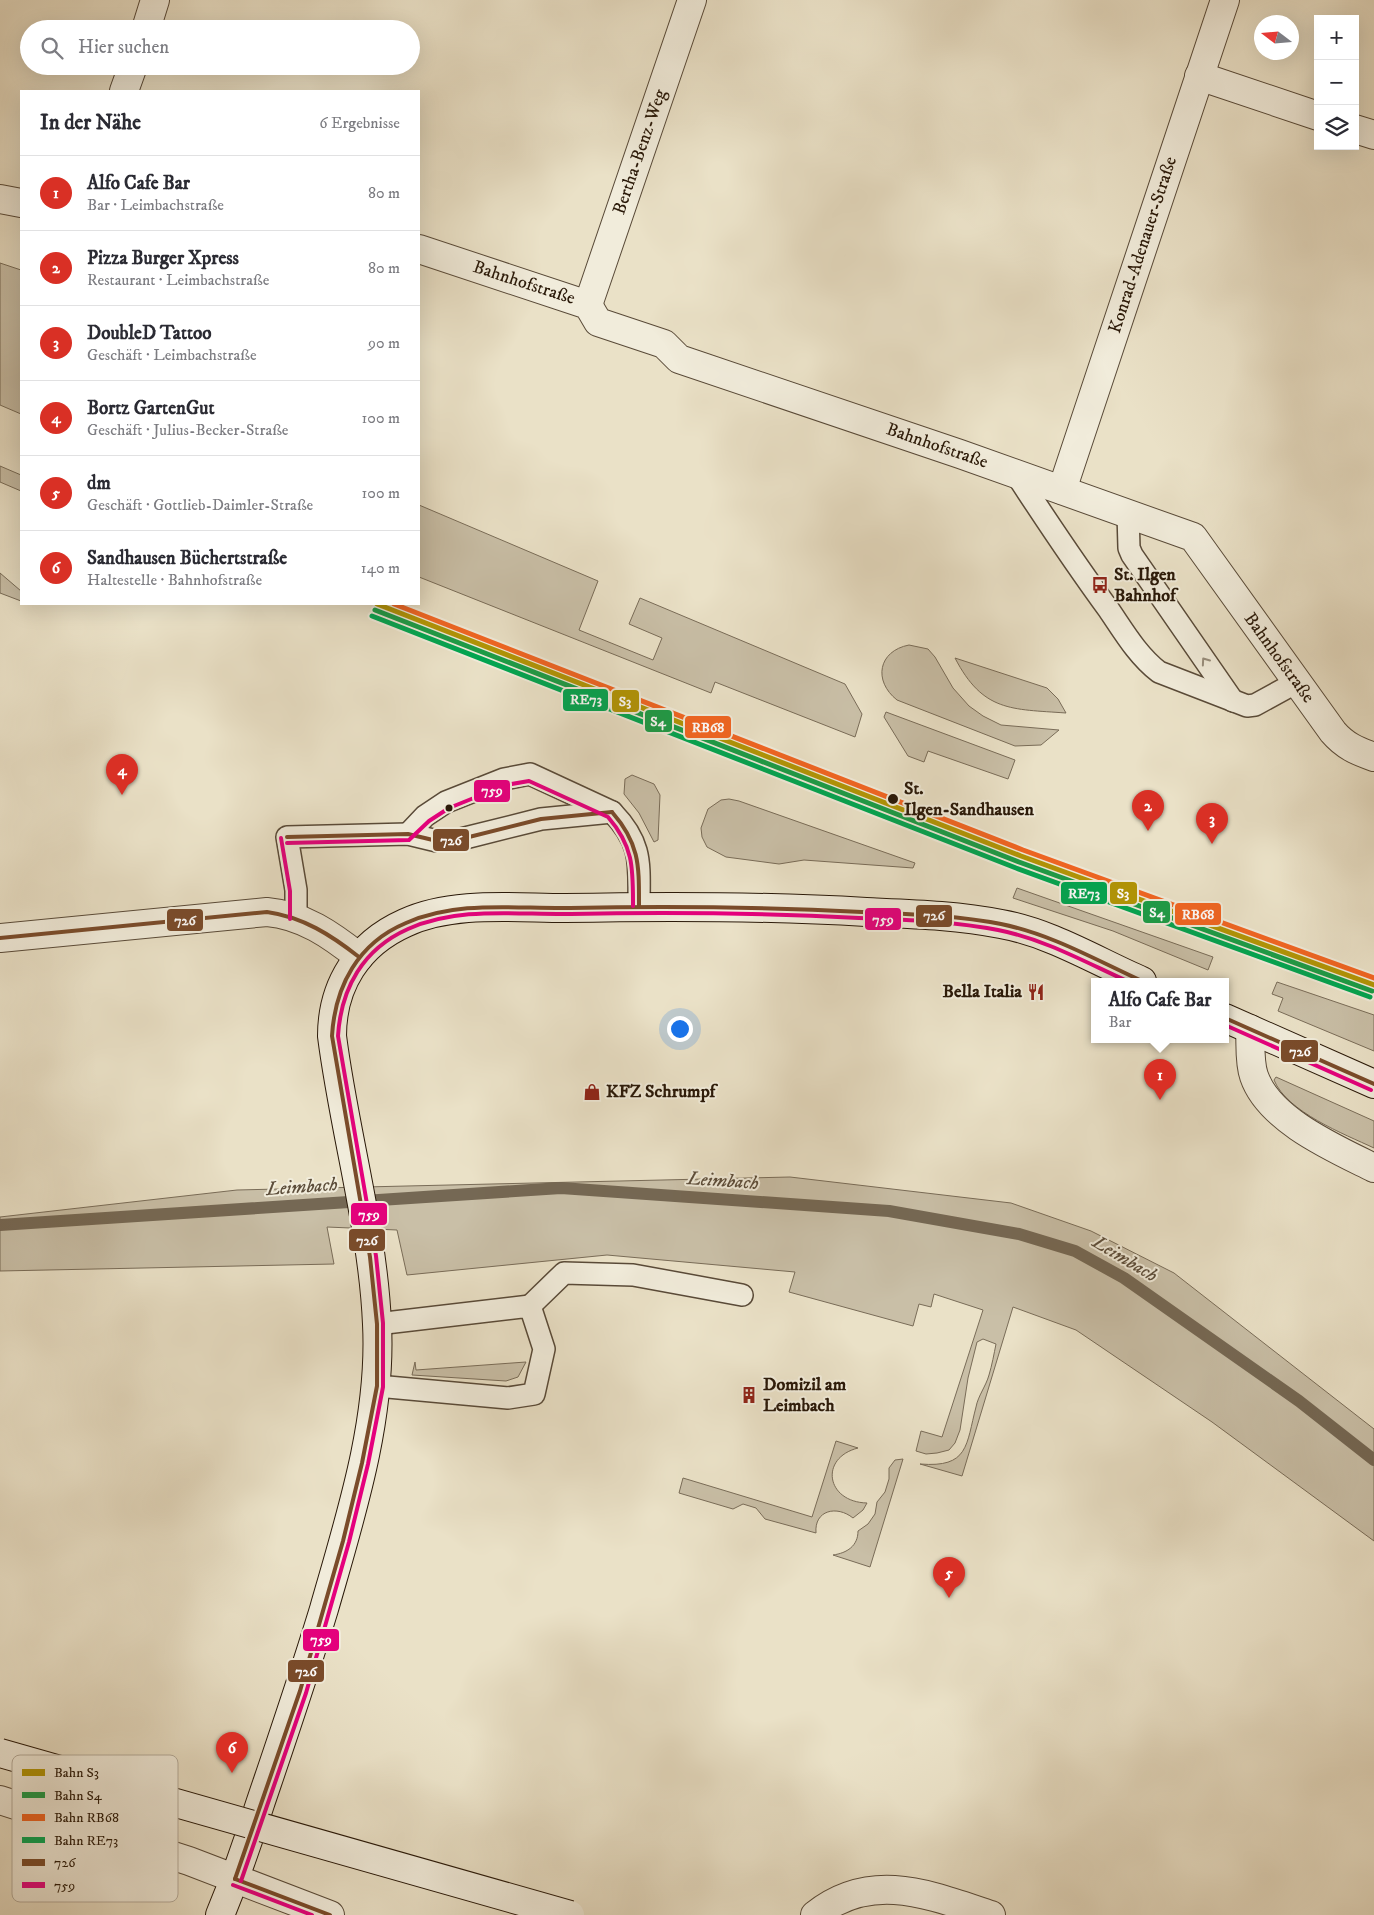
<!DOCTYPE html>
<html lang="de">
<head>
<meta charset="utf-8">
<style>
  body { margin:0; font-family:"IM FELL DW Pica",serif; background:#f7f7f7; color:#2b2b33 }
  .controls { position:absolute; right:15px; top:15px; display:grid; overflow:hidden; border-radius:0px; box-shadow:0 5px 20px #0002 }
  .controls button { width:45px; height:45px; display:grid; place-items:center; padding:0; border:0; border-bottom:1px solid #e1e1e2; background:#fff; color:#2b2b33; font:25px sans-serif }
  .compass { position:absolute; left:1254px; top:15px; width:45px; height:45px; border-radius:50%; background:#fff; box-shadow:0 5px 20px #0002; rotate:286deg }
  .you { position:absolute; left:679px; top:1028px; width:18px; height:18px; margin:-12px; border:4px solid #fff; border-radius:50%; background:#1a73e8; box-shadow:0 0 0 8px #1a73e833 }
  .badge { display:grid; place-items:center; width:32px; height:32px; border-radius:50%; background:#d93025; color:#fff; font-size:16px; font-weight:700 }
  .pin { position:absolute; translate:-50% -41px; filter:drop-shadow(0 1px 2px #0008) }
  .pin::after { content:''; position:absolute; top:26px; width:18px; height:15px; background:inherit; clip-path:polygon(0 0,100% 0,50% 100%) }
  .popup { position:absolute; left:1091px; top:978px; width:138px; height:65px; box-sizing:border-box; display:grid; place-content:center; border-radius:0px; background:#fff; filter:drop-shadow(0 1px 4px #0005); font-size:16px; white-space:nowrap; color:#7c7c81 }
  .popup b { font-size:19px; color:#2b2b33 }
  .popup::after { content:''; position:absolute; left:50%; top:100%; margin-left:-10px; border:10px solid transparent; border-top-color:#fff }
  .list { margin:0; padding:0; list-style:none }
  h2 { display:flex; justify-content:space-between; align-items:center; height:65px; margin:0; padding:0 20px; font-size:21px }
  h2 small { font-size:16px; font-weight:400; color:#7c7c81 }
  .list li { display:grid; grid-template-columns:32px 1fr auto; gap:15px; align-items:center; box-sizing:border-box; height:75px; padding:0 20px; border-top:1px solid #e1e1e2 }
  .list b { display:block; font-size:19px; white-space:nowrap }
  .list p { margin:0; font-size:16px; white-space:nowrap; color:#7c7c81 }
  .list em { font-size:16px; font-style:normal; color:#7c7c81 }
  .icon { flex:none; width:28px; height:28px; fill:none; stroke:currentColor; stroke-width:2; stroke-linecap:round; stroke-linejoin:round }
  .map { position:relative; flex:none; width:1374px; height:1915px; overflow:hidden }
  .search { position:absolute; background:#fff; box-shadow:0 5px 20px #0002; left:20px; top:20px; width:400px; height:55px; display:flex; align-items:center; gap:12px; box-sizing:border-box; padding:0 18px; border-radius:28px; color:#7c7c81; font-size:19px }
  .panel { position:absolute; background:#fff; box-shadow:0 5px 20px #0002; left:20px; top:90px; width:400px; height:515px; border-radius:0px }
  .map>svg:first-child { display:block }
  .green { fill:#c9bfa7; stroke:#796c58 }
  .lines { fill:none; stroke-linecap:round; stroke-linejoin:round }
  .stream { stroke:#756854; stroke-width:12 }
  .lane-casing { stroke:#594a38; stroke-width:24 }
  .street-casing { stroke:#594a38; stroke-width:30 }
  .secondary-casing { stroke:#291808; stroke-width:30 }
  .lane { stroke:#f1ecdb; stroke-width:21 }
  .street { stroke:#f1ecdb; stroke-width:28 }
  .secondary { stroke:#f1ecdb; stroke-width:28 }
  .secondary-bridge-casing { stroke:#291808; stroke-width:30; stroke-linecap:butt }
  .secondary-bridge { stroke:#f1ecdb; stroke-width:28 }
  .bus-1-casing { stroke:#f1ecdb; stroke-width:8 }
  .bus-2-casing { stroke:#f1ecdb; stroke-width:8 }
  .bus-1 { stroke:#7a4b2a; stroke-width:4 }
  .bus-2 { stroke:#e5007d; stroke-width:4 }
  .rail-1-casing { stroke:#f1ecdb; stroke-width:9 }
  .rail-2-casing { stroke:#f1ecdb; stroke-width:9 }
  .rail-3-casing { stroke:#f1ecdb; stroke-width:9 }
  .rail-4-casing { stroke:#f1ecdb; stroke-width:9 }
  .rail-1 { stroke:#b29505; stroke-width:5 }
  .rail-2 { stroke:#1a9d47; stroke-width:5 }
  .rail-3 { stroke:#f26522; stroke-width:5 }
  .rail-4 { stroke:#00a651; stroke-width:5 }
  .oneway { stroke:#978d7c }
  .stop-dot { fill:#291808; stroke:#f1ecdb; stroke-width:2 }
  .labels { text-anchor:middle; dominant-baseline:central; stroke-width:4; stroke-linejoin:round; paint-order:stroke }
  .street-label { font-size:18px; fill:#291808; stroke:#f1ecdb }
  .poi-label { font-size:18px; font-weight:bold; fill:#291808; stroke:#f1ecdb; text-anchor:start }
  .stop-label { font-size:18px; font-weight:bold; fill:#291808; stroke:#f1ecdb; text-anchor:start }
  .water-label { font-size:19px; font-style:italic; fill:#5c4d3a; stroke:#f1ecdb }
  .key { fill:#f1ecdb; stroke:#b5ac9c; stroke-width:1 }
  .key-label { font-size:14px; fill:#291808 }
  .line-badge { stroke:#f1ecdb; stroke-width:2 }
  .badge-label { font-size:14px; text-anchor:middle; font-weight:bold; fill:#fff }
</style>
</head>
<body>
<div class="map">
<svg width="1374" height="1915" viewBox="0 0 1374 1915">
  <rect width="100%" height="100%" fill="#eae1c7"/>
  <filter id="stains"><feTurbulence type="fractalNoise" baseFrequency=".004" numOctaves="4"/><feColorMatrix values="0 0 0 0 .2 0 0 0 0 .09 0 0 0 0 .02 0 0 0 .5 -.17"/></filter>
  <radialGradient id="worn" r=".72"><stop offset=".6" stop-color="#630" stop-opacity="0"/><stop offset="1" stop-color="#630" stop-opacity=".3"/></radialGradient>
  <g class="green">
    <polygon points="0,263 21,270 21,414 0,405"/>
    <polygon points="0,466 21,475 21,491 0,482"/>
    <polygon points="419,505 598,581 579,630 653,660 662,638 629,624 640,598 845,684 862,714 855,737 715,682 711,693 419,577"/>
    <polygon points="0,573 21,591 21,601 0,593"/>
    <path d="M909,645L928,649L935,657L953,688L969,706L983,716L1001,725L1059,730L1041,745L1015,746L897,700C873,681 878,651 909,645Z"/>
    <path d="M955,658L1047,688L1058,699L1066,713C1011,709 983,712 955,658Z"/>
    <polygon points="886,712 1015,760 1008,779 928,751 924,762 908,756 884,717"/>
    <polygon points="632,775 654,784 660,795 658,840 654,842 639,813 624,794 625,779"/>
    <polygon points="729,799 739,801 915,863 913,868 804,860 779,864 726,857 707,847 702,837 701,828 708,809 721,800"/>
    <polygon points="1017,888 1213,957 1208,970 1113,931 1013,898"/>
    <polygon points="1277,982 1374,1015 1374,1051 1278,1011 1283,998 1272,994"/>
    <path d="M1276,1077L1374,1121V1148C1344,1134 1287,1112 1274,1080Z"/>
    <path d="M790,1177L1011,1203L1091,1231L1174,1273L1374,1429V1541L1212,1422L1076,1330L1013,1307L962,1476L920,1464C969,1468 966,1445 976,1407C978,1396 986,1386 989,1375C992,1365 994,1354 996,1344L983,1339L977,1342L968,1378L960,1430L955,1443L949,1450L937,1453L926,1454L916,1451L921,1431L942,1437L983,1310L934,1294L931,1307L919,1304L913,1326L789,1292L795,1272L607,1255L407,1275L397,1230L327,1227L334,1264L0,1271V1217L237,1190Z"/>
    <polygon points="415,1362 416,1370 526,1362 518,1377 506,1381 412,1375"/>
    <path d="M836,1441L858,1448C819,1458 826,1502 867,1503L863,1510L853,1518C837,1505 814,1510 816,1533L765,1519L756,1508L743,1504L733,1509L679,1493L683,1478L812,1517Z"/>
    <path d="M903,1459L870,1567L833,1555C847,1553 858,1546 858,1531L868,1524L875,1514L877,1502L885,1492L889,1479V1468L895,1460Z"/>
  </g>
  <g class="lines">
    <polyline class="stream" points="0,1225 561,1188 889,1211 1019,1234 1075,1251 1124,1278 1299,1401 1374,1460"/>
    <g class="lane-casing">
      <g id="lane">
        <path d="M1016,474C1046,520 1076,565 1109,610C1124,632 1138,656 1159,672L1247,706L1255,705L1297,682"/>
        <polyline points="1128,513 1129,548 1132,555 1233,701"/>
        <path d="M408,834L425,816L446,802L504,779L530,774L612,812C643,844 639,864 639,906"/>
        <polyline points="296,919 296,890 287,837 408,834 437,841 457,840 541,819 612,812"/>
        <polyline points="530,1306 564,1273 633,1275 742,1295"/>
        <polyline points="377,1386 508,1398 534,1394 544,1349 530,1306 377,1324"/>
      </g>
    </g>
    <g class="street-casing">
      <g id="street">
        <polyline points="146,29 155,0"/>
        <polyline points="1199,76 1318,116"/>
        <polyline points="124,91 133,66"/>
        <polyline points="1355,129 1374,135"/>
        <polyline points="0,199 21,203"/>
        <path d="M419,249L588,305L598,322L664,344L679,359L960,454L1193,537L1333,732C1345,746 1357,751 1374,757"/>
        <polyline points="588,305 692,0"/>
        <polyline points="1062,490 1225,0"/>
        <path d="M0,938L267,912C303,915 331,935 359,957"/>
        <path d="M1250,1029C1251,1044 1249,1062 1254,1076C1269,1120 1334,1148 1374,1168"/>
        <polyline points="0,1800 189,1861 330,1915"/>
        <path d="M815,1915C872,1870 930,1895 991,1915"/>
      </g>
    </g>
    <g class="secondary-casing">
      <g id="secondary">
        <polyline points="1225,1018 1374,1084"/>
        <path d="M220,1915C235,1879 248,1842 260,1804C282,1739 304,1675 324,1609C350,1518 382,1420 377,1324C373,1229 344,1131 332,1036C332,985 358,944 405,923C452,901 514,908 565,908C665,906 766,906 866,912C911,914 956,915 1001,924C1051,933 1096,961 1142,981"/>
      </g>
    </g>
    <use href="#lane" class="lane"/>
    <use href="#street" class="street"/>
    <use href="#secondary" class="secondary"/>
    <g class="secondary-bridge-casing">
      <polyline id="secondary-bridge" points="0,1753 570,1915"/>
    </g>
    <use href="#secondary-bridge" class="secondary-bridge"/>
    <g class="bus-1-casing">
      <g id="bus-1">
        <path d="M612,812C640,844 639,866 639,906"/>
        <polyline points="287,837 408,834 437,841 457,840 541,819 612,812"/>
        <path d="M0,938L267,912C303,917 331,935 359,957"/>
        <polyline points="1225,1018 1374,1084"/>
        <path d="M235,1879L300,1691L343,1541L362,1463L377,1386V1324L370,1257L332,1036C335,986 358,943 406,923C458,900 515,909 570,908C668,906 765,907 862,912C908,914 955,915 1001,924C1051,934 1096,960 1142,981"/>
        <polyline points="235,1879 330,1915"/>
      </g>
    </g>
    <g class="bus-2-casing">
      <g id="bus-2">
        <polyline points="281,838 290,891 290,919"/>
        <path d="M287,843L409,840L429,821L449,808L506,785L529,781L608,817C634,847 633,869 633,906"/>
        <polyline points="1225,1025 1371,1090"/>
        <path d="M241,1881L306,1693L349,1542L368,1464L383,1387V1323L376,1256L338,1036C341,988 363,949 408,929C459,906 517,915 571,914C667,912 763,913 859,918C906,920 952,921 998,930C1044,939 1085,962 1127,981"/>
        <polyline points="233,1885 312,1915"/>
      </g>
    </g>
    <use href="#bus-1" class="bus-1"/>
    <use href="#bus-2" class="bus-2"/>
    <g class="rail-1-casing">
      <polyline id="rail-1" points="377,604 1021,856 1374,985"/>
    </g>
    <g class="rail-2-casing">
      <polyline id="rail-2" points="375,610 1019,862 1372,991"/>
    </g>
    <g class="rail-3-casing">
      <polyline id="rail-3" points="394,604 1023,850 1374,978"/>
    </g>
    <g class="rail-4-casing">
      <polyline id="rail-4" points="372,616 1016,868 1370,997"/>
    </g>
    <use href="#rail-1" class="rail-1"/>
    <use href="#rail-2" class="rail-2"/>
    <use href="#rail-3" class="rail-3"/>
    <use href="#rail-4" class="rail-4"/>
  </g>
  <defs><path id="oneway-chevron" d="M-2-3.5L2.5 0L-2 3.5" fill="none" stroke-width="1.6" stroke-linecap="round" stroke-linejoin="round" transform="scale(1.25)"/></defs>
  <use class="oneway" href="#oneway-chevron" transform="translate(1205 661) rotate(-125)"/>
  <defs>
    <g id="bus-bare" transform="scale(1.35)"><path d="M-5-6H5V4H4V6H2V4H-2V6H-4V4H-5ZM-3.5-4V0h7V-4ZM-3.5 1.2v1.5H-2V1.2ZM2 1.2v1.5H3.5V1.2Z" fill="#8f2418" stroke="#f1ecdb" stroke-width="2.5" paint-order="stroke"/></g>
    <g id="restaurant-bare" transform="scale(1.35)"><path d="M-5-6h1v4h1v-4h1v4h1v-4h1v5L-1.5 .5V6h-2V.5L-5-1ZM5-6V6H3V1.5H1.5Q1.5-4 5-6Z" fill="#8f2418" stroke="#f1ecdb" stroke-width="2.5" paint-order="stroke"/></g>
    <g id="shop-bare" transform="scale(1.35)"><path d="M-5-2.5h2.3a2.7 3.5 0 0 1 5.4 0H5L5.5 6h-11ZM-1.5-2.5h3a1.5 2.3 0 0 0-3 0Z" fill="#8f2418" stroke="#f1ecdb" stroke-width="2.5" paint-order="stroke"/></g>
    <g id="building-bare" transform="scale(1.35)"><path d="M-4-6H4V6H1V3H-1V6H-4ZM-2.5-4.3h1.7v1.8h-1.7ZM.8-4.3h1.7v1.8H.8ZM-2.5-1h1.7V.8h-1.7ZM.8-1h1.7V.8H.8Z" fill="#8f2418" stroke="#f1ecdb" stroke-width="2.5" paint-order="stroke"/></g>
  </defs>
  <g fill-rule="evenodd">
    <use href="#bus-bare" x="1100" y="585"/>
    <use href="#restaurant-bare" x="1036" y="992"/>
    <use href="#shop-bare" x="592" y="1092"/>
    <use href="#building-bare" x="749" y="1395"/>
  </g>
  <g class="stop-dot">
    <circle cx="893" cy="799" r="6"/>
    <circle cx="449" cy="808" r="4.5"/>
  </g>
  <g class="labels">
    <g class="street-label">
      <text transform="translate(640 152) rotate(-71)">Bertha-Benz-Weg</text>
      <text transform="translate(1143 245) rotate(-72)">Konrad-Adenauer-Straße</text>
      <text transform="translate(524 283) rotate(18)">Bahnhofstraße</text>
      <text transform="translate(937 446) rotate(19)">Bahnhofstraße</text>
      <text transform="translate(1279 658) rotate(54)">Bahnhofstraße</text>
    </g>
    <g class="poi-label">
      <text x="1114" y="575">St. Ilgen<tspan x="1114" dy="21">Bahnhof</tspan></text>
      <text x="1022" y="992" text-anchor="end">Bella Italia</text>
      <text x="606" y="1092">KFZ Schrumpf</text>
      <text x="763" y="1385">Domizil am<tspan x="763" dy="21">Leimbach</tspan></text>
    </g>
    <g class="stop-label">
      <text x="904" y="789">St.<tspan x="904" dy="21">Ilgen-Sandhausen</tspan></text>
    </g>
    <g class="water-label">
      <text transform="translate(723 1181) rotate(4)">Leimbach</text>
      <text transform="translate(302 1187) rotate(-4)">Leimbach</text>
      <text transform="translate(1125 1259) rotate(31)">Leimbach</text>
    </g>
  </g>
  <rect x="12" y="1755" width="166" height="147" rx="8" class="key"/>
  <rect x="22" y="1769" width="23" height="7" fill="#b29505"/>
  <rect x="22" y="1792" width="23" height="6" fill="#1a9d47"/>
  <rect x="22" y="1814" width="23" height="7" fill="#f26522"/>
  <rect x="22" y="1837" width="23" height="6" fill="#00a651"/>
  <rect x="22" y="1859" width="23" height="7" fill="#7a4b2a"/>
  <rect x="22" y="1882" width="23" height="6" fill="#e5007d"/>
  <g class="key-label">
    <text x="54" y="1777">Bahn S3</text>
    <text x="54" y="1800">Bahn S4</text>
    <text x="54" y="1822">Bahn RB68</text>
    <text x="54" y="1845">Bahn RE73</text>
    <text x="54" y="1867">726</text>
    <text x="54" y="1890">759</text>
  </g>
  <g class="line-badge">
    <rect x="562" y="688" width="47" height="24" rx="5" fill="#00a651"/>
    <rect x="611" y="689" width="29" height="24" rx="5" fill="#b29505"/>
    <rect x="644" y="709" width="29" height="24" rx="5" fill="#1a9d47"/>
    <rect x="684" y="715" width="48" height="24" rx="5" fill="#f26522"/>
    <rect x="473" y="779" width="38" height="24" rx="5" fill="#e5007d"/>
    <rect x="432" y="828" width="38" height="24" rx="5" fill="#7a4b2a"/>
    <rect x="1060" y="881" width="48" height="24" rx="5" fill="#00a651"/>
    <rect x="1109" y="881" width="29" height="24" rx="5" fill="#b29505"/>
    <rect x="1142" y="900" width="29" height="24" rx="5" fill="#1a9d47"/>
    <rect x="1174" y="902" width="48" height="24" rx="5" fill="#f26522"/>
    <rect x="915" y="904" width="38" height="24" rx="5" fill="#7a4b2a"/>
    <rect x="864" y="907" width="38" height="24" rx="5" fill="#e5007d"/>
    <rect x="166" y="908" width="38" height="24" rx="5" fill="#7a4b2a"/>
    <rect x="1280" y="1039" width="39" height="24" rx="5" fill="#7a4b2a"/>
    <rect x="350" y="1202" width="38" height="24" rx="5" fill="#e5007d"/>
    <rect x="348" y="1228" width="38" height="24" rx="5" fill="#7a4b2a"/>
    <rect x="302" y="1628" width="38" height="24" rx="5" fill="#e5007d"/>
    <rect x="287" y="1659" width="38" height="24" rx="5" fill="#7a4b2a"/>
  </g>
  <g class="badge-label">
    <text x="586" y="704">RE73</text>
    <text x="625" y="706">S3</text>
    <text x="658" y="726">S4</text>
    <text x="708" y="732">RB68</text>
    <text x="492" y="795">759</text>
    <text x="451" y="845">726</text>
    <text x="1084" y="898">RE73</text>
    <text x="1123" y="898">S3</text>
    <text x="1157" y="917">S4</text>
    <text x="1198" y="919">RB68</text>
    <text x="934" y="920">726</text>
    <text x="883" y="924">759</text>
    <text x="185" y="925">726</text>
    <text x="1300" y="1056">726</text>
    <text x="369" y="1219">759</text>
    <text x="367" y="1245">726</text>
    <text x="321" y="1644">759</text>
    <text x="306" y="1676">726</text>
  </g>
  <rect width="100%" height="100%" filter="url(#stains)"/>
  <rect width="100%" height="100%" fill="url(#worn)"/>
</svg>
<div class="controls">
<button>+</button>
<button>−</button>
<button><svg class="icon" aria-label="layers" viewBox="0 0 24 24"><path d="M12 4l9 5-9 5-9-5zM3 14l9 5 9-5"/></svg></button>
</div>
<svg class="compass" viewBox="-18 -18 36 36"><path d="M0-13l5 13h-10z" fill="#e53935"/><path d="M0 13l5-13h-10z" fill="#7c7c81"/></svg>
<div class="you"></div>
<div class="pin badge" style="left:1160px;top:1100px">1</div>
<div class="popup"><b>Alfo Cafe Bar</b>Bar</div>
<div class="pin badge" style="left:1148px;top:831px">2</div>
<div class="pin badge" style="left:1212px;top:844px">3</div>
<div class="pin badge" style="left:122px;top:795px">4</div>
<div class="pin badge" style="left:949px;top:1598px">5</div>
<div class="pin badge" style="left:232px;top:1773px">6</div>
<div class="search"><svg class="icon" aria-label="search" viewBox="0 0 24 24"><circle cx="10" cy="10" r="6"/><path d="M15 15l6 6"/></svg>Hier suchen</div>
<section class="panel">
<h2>In der Nähe<small>6 Ergebnisse</small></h2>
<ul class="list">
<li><span class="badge">1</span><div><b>Alfo Cafe Bar</b><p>Bar · Leimbachstraße</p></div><em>80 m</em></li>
<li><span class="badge">2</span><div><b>Pizza Burger Xpress</b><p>Restaurant · Leimbachstraße</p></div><em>80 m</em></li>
<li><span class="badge">3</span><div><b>DoubleD Tattoo</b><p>Geschäft · Leimbachstraße</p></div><em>90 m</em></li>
<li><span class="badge">4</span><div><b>Bortz GartenGut</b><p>Geschäft · Julius-Becker-Straße</p></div><em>100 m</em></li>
<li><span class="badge">5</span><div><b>dm</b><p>Geschäft · Gottlieb-Daimler-Straße</p></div><em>100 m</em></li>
<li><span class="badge">6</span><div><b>Sandhausen Büchertstraße</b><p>Haltestelle · Bahnhofstraße</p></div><em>140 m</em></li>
</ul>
</section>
</div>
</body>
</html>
